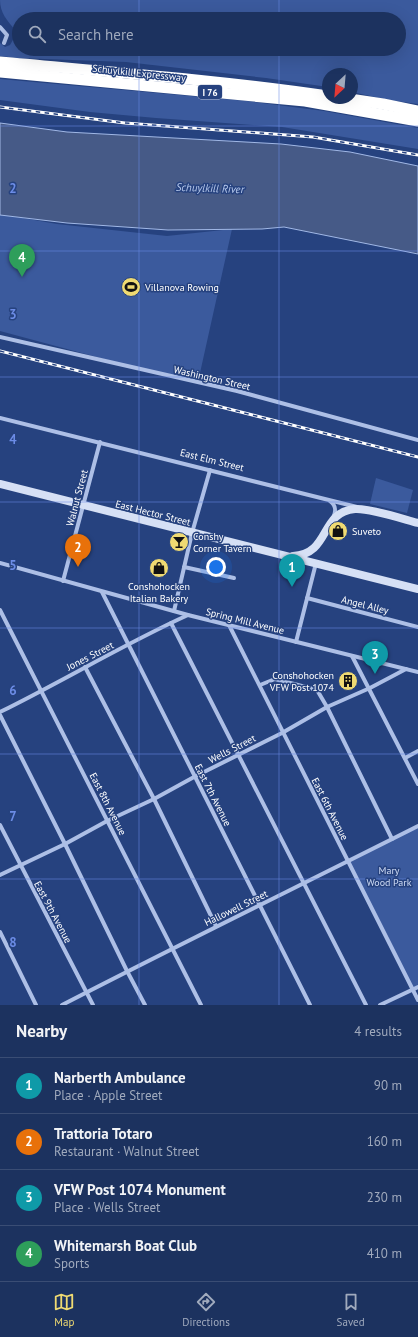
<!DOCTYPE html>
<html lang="en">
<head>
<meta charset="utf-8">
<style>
  body { margin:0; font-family:"PT Sans",sans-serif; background:#293e68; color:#f1f3f6 }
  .compass { position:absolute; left:322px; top:68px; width:36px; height:36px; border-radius:50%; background:#1c325f; box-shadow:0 4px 16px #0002; rotate:206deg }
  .you { position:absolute; left:216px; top:567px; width:14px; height:14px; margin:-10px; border:3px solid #fff; border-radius:50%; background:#1a73e8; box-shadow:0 0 0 6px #1a73e833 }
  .badge { display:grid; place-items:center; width:26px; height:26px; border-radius:50%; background:#efda72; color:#fff; font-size:13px; font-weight:700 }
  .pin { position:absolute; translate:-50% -33px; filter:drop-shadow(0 1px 2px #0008) }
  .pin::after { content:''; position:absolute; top:21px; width:14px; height:12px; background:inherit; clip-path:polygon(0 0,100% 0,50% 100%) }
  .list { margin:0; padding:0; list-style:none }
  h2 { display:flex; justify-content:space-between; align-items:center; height:52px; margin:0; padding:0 16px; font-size:17px }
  h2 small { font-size:13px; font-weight:400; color:#a0aabd }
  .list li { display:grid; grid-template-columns:26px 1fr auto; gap:12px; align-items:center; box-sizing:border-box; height:56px; padding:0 16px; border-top:1px solid #3a4d74 }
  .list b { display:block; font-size:15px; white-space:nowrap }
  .list p { margin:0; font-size:13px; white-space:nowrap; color:#a0aabd }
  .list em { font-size:13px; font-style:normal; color:#a0aabd }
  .icon { flex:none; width:22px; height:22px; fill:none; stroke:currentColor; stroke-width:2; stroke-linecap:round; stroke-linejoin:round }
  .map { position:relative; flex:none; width:418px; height:1005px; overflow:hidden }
  .search { position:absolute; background:#1c325f; box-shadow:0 4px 16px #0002; left:12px; right:12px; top:12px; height:44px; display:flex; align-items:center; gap:10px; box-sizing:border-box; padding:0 14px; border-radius:22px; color:#a0aabd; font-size:15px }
  .sheet { height:276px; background:#1c325f }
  nav { display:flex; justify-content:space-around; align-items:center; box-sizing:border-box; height:56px; border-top:1px solid #3a4d74; background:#1c325f; font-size:11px; color:#a0aabd }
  nav a { display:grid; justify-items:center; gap:2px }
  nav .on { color:#efda72 }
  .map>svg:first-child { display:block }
  .green { fill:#3b5a9d; fill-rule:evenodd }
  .water { fill:#465a87; stroke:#a1b8e6 }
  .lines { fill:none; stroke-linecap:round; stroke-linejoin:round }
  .street { stroke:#adbfe6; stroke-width:4 }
  .secondary { stroke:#d6e0f5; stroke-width:8 }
  .highway { stroke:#fff; stroke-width:11 }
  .rail-casing { stroke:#fff; stroke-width:3 }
  .rail { stroke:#26427f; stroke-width:1.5; stroke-dasharray:4.5; stroke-linecap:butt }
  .grid { fill:none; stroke:#6c8ce6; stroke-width:1; stroke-opacity:0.55 }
  .labels { text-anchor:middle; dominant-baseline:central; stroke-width:3; stroke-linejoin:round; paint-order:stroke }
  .shield { fill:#26427f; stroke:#bec6d9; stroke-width:1 }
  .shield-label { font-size:9px; font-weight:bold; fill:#fff }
  .street-label { font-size:10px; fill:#fff; stroke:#26427f }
  .poi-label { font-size:10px; fill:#fff; stroke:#26427f; text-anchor:start }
  .park-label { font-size:10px; fill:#d0dcf5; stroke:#26427f }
  .water-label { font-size:11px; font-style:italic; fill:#b8caed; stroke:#26427f }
  .grid-label { font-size:13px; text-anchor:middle; font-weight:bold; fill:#6c8ce6; stroke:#26427f; stroke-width:3; stroke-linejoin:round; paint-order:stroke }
</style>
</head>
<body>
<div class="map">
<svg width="418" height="1005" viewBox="0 0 418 1005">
  <rect width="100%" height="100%" fill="#26427f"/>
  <g class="green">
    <path d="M0,0H418V104L388,100L352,92V74H328V87L266,78L126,62L17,58L0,56V43L5,47L10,45L14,38L15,30C7,20 0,13 0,0ZM19,19H399V49H19Z"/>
    <polygon points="0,79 247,101 324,111 418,128 418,149 282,127 156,118 90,112 0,100"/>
    <polygon points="0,214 57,224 167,236 232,229 198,382 145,370 0,331"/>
    <polygon points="376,478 413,490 407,513 370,504"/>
    <polygon points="418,826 418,987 413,990 348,862"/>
  </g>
  <polygon class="water" points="0,123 67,132 281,144 350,152 418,166 418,254 284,227 262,229 168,230 67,223 0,215"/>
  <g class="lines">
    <g class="street">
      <polyline points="0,27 7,35 4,43"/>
      <polyline points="0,337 237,391 418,440"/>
      <polyline points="0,418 357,507"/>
      <path d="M330,501C336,505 336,512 333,518"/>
      <polyline points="0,563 188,615 418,672"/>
      <polyline points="184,567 234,578"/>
      <polyline points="63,581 100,442"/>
      <polyline points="102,592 310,1005"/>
      <polyline points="307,598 418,627"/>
      <polyline points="0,610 201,1005"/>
      <polyline points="174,611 192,533 210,470"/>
      <polyline points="171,623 366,1005"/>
      <polyline points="229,625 418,1000"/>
      <polyline points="296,642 316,563"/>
      <polyline points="352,656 418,784"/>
      <polyline points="85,667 154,799 216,926"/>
      <polyline points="260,685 275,679 317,690 327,707 392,839"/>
      <path d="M0,712C63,681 124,644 188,615"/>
      <polyline points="0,715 65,844 127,971 145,1005"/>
      <polyline points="405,758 418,751"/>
      <polyline points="0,825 93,1005"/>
      <polyline points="0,875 65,844 107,821 154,799 194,777 282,733 327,707 370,688 406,669"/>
      <polyline points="0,932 36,1005"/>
      <path d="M62,1005C180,944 299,886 418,826"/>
      <polyline points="380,1005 418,987"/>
    </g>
    <g class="secondary">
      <polyline points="0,484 418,589"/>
      <path d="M293,556C331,554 319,512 355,509C370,508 403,519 418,523"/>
    </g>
    <g class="highway">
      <path d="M0,62C110,72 219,80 328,96"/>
      <polyline points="0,72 305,101 418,121"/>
      <polyline points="343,98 383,104 418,111"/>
    </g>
    <g class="rail-casing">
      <g id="rail">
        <polyline points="0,107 125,123 313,137 418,155"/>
        <polyline points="0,351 418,457"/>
      </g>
    </g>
    <use href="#rail" class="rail"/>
  </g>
  <path class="grid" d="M139,0V19M279,0V19M139,49V1005M279,49V1005M0,126H418M0,251H418M0,377H418M0,502H418M0,628H418M0,754H418M0,879H418"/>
  <defs>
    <g id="stadium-disc" transform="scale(1)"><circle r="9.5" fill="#efda72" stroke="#26427f"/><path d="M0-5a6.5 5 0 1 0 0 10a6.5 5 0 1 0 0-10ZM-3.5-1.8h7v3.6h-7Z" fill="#111"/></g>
    <g id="shop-disc" transform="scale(1)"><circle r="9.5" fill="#efda72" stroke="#26427f"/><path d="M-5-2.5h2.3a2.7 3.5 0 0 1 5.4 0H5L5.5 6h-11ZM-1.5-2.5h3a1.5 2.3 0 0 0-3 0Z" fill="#111"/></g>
    <g id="bar-disc" transform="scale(1)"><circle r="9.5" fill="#efda72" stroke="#26427f"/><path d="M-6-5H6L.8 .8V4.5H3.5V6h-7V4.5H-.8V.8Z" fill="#111"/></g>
    <g id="building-disc" transform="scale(1)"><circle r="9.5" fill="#efda72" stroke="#26427f"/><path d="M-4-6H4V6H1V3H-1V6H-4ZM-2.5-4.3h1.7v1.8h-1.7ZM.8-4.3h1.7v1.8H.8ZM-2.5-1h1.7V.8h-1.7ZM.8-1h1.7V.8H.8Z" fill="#111"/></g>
  </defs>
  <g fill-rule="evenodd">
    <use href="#stadium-disc" x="131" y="287"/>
    <use href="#shop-disc" x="338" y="531"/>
    <use href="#bar-disc" x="179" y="542"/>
    <use href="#shop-disc" x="159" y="568"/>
    <use href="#building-disc" x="348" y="681"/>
  </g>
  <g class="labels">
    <rect class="shield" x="198" y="85" width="24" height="14" rx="3"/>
    <g class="shield-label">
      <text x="210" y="92">I 76</text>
    </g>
    <g class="street-label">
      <text transform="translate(139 73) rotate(6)">Schuylkill Expressway</text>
      <text transform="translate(212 378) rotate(13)">Washington Street</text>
      <text transform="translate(212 460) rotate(14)">East Elm Street</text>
      <text transform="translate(77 498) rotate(-75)">Walnut Street</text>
      <text transform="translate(153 513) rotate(14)">East Hector Street</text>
      <text transform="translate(365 605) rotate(14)">Angel Alley</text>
      <text transform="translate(245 621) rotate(14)">Spring Mill Avenue</text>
      <text transform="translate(90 656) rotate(-27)">Jones Street</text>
      <text transform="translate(232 749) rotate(-27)">Wells Street</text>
      <text transform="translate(213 795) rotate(63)">East 7th Avenue</text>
      <text transform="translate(108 804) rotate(63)">East 8th Avenue</text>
      <text transform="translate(330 809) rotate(63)">East 6th Avenue</text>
      <text transform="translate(236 908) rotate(-26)">Hallowell Street</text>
      <text transform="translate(53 912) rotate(62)">East 9th Avenue</text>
    </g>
    <g class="poi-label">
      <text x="145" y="287">Villanova Rowing</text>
      <text x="352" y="531">Suveto</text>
      <text x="193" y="536">Conshy<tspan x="193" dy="12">Corner Tavern</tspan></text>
      <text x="159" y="586" text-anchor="middle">Conshohocken<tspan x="159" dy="12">Italian Bakery</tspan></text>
      <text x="334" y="675" text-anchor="end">Conshohocken<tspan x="334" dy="12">VFW Post 1074</tspan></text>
    </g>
    <g class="park-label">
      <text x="389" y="870">Mary<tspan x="389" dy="12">Wood Park</tspan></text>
    </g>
    <g class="water-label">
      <text transform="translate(210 188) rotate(2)">Schuylkill River</text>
    </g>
  </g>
  <g class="grid-label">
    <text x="13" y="193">2</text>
    <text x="13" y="319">3</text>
    <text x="13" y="444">4</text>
    <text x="13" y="570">5</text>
    <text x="13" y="695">6</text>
    <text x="13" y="821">7</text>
    <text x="13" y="947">8</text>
  </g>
</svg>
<svg class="compass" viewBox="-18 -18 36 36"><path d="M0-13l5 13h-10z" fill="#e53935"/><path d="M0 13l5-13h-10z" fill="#a0aabd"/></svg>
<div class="you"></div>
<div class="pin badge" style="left:292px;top:587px;background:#0f9aa8">1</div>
<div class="pin badge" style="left:78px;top:567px;background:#e8710a">2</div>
<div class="pin badge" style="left:375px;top:674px;background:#0f9aa8">3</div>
<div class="pin badge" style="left:22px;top:277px;background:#2e9e5b">4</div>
<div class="search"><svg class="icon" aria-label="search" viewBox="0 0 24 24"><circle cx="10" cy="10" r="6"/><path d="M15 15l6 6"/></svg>Search here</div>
</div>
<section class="sheet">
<h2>Nearby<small>4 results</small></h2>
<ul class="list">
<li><span class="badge" style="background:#0f9aa8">1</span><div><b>Narberth Ambulance</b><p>Place · Apple Street</p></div><em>90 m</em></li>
<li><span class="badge" style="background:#e8710a">2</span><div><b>Trattoria Totaro</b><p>Restaurant · Walnut Street</p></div><em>160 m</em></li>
<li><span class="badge" style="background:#0f9aa8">3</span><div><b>VFW Post 1074 Monument</b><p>Place · Wells Street</p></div><em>230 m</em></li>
<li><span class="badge" style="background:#2e9e5b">4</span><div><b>Whitemarsh Boat Club</b><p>Sports</p></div><em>410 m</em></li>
</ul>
</section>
<nav>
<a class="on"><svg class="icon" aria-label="map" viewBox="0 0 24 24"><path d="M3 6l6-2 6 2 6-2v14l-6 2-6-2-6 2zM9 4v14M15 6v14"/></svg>Map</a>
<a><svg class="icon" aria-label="directions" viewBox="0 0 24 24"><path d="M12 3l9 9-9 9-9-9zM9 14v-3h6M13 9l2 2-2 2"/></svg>Directions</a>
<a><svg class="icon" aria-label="saved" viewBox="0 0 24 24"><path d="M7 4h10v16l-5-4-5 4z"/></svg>Saved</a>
</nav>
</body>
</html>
